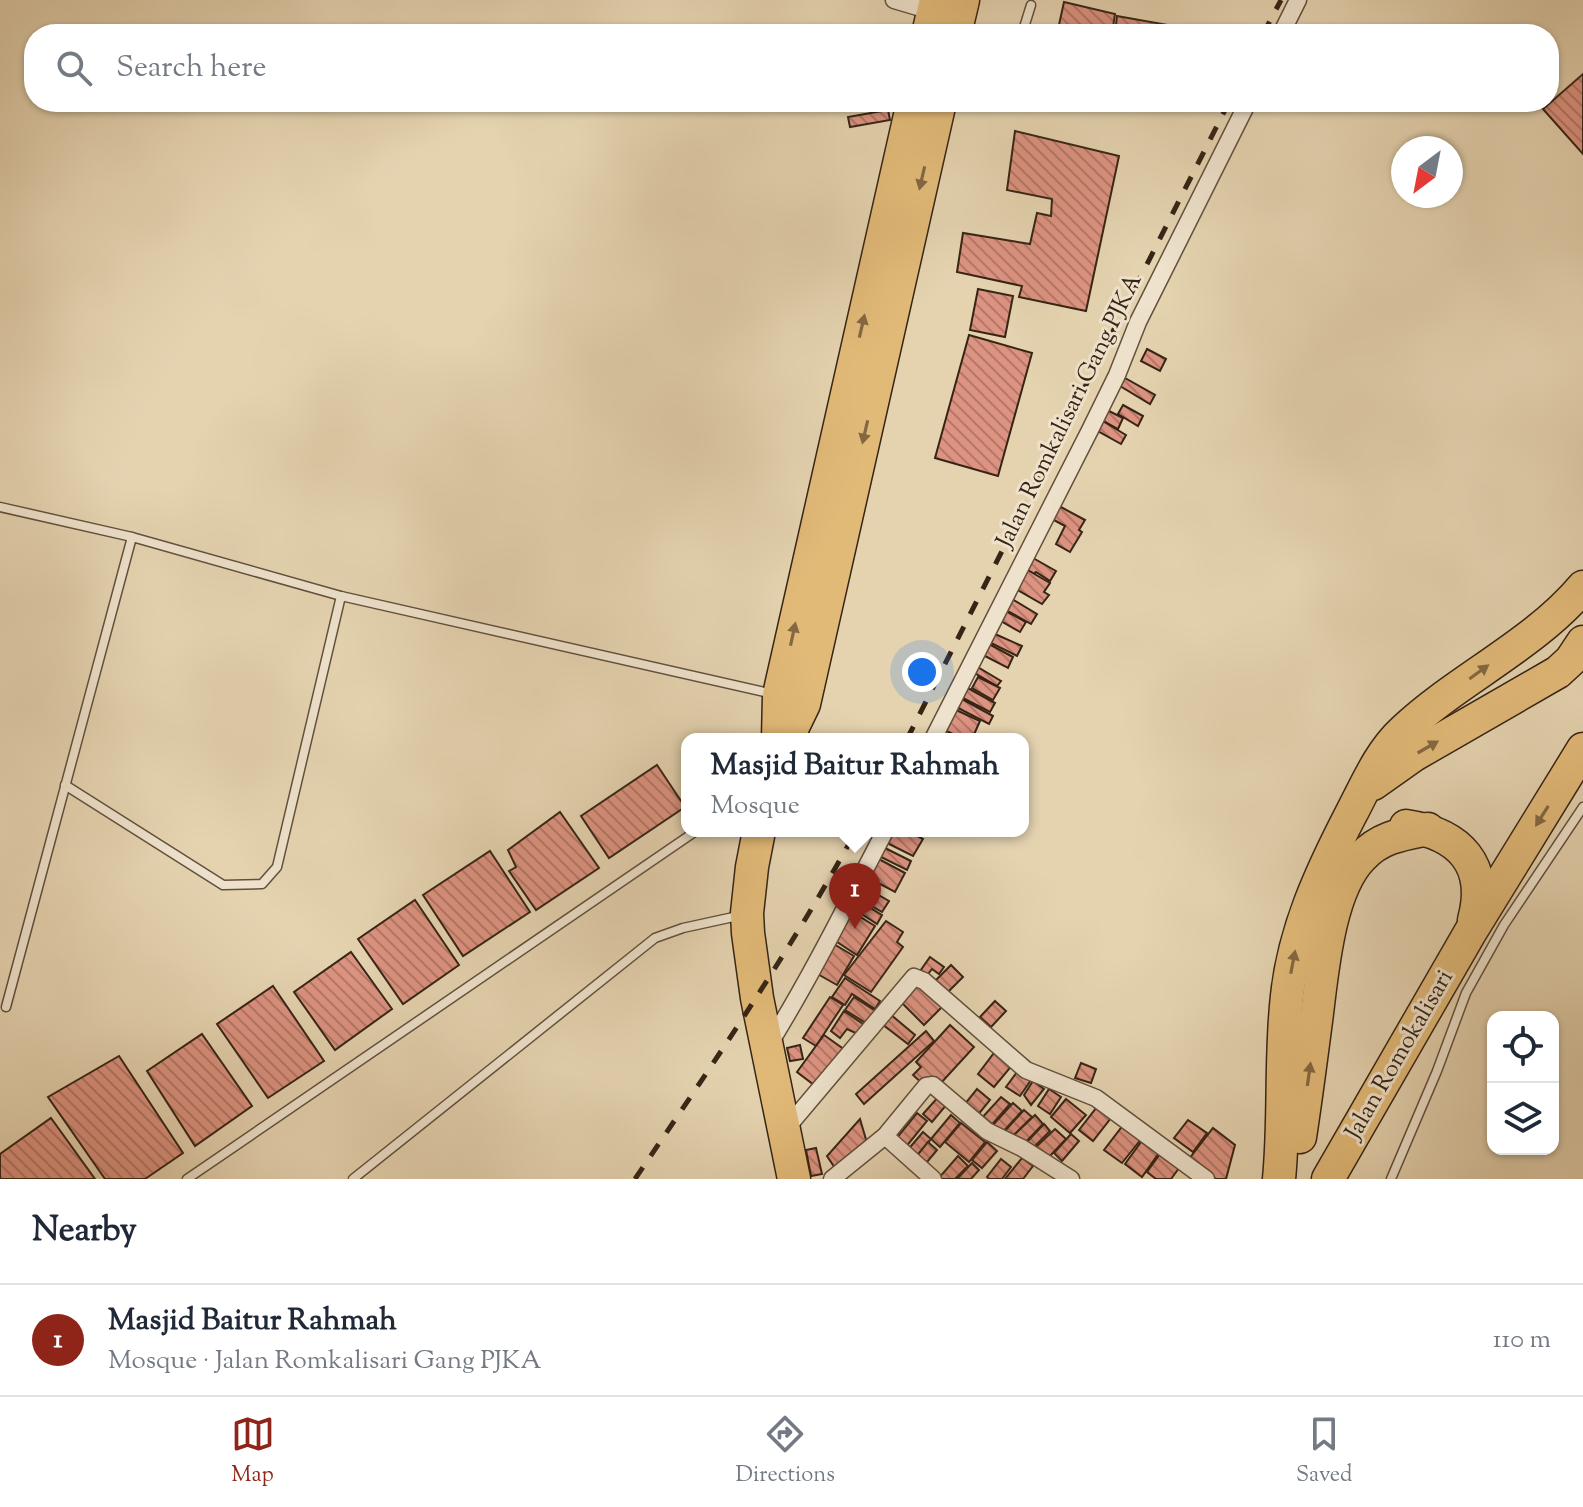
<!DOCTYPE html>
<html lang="en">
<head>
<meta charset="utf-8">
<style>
  body { margin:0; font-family:"Sorts Mill Goudy",serif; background:#f6f6f7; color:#1f2937 }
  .controls { position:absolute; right:24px; bottom:24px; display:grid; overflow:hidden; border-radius:16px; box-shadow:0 2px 6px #0004 }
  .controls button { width:72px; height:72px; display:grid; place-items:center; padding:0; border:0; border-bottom:2px solid #e0e1e3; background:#fff; color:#1f2937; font:40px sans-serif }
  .compass { position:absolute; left:1391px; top:136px; width:72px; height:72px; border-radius:50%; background:#fff; box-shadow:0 2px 6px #0004; rotate:212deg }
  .you { position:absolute; left:922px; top:672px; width:28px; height:28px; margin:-20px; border:6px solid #fff; border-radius:50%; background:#1a73e8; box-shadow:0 0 0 12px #1a73e833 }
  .badge { display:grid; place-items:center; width:52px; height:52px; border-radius:50%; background:#8f2418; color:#fff; font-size:26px; font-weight:700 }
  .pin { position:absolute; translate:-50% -66px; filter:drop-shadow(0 2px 4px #0008) }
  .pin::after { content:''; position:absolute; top:42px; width:28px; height:24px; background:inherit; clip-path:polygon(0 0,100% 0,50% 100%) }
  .popup { position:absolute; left:681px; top:733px; width:348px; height:104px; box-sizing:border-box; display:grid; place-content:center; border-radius:16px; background:#fff; filter:drop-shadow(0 2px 6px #0005); font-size:26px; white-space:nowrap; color:#747a83 }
  .popup b { font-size:30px; color:#1f2937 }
  .popup::after { content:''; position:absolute; left:50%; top:100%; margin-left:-16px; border:16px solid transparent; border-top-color:#fff }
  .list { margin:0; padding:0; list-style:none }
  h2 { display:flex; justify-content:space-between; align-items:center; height:104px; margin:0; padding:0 32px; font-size:34px }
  h2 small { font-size:26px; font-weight:400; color:#747a83 }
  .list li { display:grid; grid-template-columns:52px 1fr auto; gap:24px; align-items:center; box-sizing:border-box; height:112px; padding:0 32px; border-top:2px solid #e0e1e3 }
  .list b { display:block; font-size:30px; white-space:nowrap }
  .list p { margin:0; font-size:26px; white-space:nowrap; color:#747a83 }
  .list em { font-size:26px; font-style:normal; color:#747a83 }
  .icon { flex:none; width:44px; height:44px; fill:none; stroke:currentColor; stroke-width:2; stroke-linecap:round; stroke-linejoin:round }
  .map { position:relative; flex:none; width:1583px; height:1179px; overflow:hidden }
  .search { position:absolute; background:#fff; box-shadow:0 2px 6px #0004; left:24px; right:24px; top:24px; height:88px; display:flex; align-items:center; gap:20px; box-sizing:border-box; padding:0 28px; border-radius:32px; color:#747a83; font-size:30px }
  .sheet { height:216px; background:#fff }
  nav { display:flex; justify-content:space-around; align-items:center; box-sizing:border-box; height:112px; border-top:2px solid #e0e1e3; background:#fff; font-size:22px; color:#747a83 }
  nav a { display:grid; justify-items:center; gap:4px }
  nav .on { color:#8f2418 }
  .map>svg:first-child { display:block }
  .building { fill:url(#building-back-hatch); stroke:#362415; stroke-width:2 }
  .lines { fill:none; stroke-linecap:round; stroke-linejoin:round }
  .lane-casing { stroke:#62503c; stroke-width:11 }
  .street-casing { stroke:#62503c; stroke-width:19 }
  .highway-casing { stroke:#362415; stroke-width:35 }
  .lane { stroke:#eee2cc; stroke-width:8 }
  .street { stroke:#eee2cc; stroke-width:16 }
  .highway { stroke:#e2ba78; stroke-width:32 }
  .rail { stroke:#362415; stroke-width:5; stroke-dasharray:14 14; stroke-linecap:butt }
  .oneway { fill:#836842 }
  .labels { text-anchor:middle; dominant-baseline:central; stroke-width:6; stroke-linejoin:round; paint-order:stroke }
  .street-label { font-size:24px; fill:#362415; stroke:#eee2cc }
</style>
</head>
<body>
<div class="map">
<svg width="1583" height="1179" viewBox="0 0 1583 1179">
  <defs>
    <pattern id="building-back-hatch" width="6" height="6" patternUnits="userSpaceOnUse" patternTransform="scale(2)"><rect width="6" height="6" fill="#dd9381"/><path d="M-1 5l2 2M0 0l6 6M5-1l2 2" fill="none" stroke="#b47868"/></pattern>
  </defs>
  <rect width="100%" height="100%" fill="#e5d3b0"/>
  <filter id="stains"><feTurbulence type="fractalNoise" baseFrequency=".0025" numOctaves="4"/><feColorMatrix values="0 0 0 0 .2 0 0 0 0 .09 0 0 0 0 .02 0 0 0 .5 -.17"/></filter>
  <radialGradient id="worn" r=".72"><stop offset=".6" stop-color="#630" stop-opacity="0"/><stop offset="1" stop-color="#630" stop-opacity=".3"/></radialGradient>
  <g class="building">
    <polygon points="1064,2 1115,14 1112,34 1057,34"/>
    <polygon points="1117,16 1207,32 1207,34 1115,34"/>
    <polygon points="1583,74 1583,154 1543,109"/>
    <polygon points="888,110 890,120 850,127 848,117"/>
    <polygon points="1015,131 1119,156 1086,311 1019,297 1022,286 957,272 963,233 1030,244 1037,213 1051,216 1052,199 1007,190"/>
    <polygon points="978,289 1013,296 1005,337 970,330"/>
    <polygon points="969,335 1032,353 998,476 935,458"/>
    <polygon points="1147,349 1166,359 1160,371 1141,361"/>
    <polygon points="1125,378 1155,395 1150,404 1120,386"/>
    <polygon points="1123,405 1143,416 1138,426 1118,414"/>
    <polygon points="1105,409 1123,418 1118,429 1100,419"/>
    <polygon points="1101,420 1126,435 1121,444 1096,430"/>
    <polygon points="1059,506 1085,520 1079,530 1082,532 1070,552 1056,544 1065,526 1052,519"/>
    <polygon points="1033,558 1056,571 1050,581 1036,572 1034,574 1026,569"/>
    <polygon points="1026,569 1050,583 1044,592 1049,595 1042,604 1016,589"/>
    <polygon points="1012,599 1037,614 1031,624 1006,610"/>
    <polygon points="1006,611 1026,622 1020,632 1001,621"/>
    <polygon points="995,634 1022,646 1017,656 991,643"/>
    <polygon points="989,644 1013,657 1008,668 983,655"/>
    <polygon points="976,666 1001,681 997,686 973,672"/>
    <polygon points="978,677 1000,688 993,700 972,688"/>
    <polygon points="964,686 995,703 990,712 959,696"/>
    <polygon points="962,699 993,716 989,724 958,708"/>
    <polygon points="954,709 980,721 972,739 964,739 944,730"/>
    <polygon points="657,765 685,807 609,858 581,816"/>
    <polygon points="560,812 599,868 536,910 509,871 516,867 508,850"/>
    <polygon points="890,831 908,831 923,839 913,856 885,842"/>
    <polygon points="881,846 911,861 907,870 877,855"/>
    <polygon points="490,851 530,912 463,956 423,895"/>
    <polygon points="875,857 905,873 895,892 865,876"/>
    <polygon points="863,886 889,901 882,912 856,897"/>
    <polygon points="415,900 459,965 403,1004 358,939"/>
    <polygon points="859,901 882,915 877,924 854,909"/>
    <polygon points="849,910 875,926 857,955 831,938"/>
    <polygon points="886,921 903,932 897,942 903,947 871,992 844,975"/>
    <polygon points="832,943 854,956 837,985 814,972"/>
    <polygon points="351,952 392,1009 335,1050 294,992"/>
    <polygon points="930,957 944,967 939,974 932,969 924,979 918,974"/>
    <polygon points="951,965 963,977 945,995 933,983"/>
    <polygon points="845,978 880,1001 875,1009 852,994 845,1005 832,997"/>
    <polygon points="919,981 943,1006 924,1025 899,1000"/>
    <polygon points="273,986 324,1061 268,1098 217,1024"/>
    <polygon points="830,997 843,1005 816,1046 803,1038"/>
    <polygon points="854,997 877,1012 869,1025 845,1010"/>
    <polygon points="995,1001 1006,1011 991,1027 980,1017"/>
    <polygon points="844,1011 866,1026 860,1035 847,1029 840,1038 831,1031"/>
    <polygon points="890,1014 915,1035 908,1044 882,1024"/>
    <polygon points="950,1025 974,1047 940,1084 925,1086 913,1075 921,1067 916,1062"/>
    <polygon points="926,1031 934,1041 864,1104 856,1094"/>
    <polygon points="202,1034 252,1106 195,1146 147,1071"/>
    <polygon points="824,1035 845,1050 818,1088 797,1072"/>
    <polygon points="800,1045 803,1059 790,1061 787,1048"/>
    <polygon points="997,1049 1014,1063 994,1087 978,1074"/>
    <polygon points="119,1056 183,1153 145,1179 105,1179 48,1097"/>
    <polygon points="1081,1063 1096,1069 1091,1083 1075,1078"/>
    <polygon points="1017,1072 1031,1080 1020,1096 1006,1087"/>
    <polygon points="1033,1081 1044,1089 1031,1105 1024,1095"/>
    <polygon points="977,1089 990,1100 977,1116 964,1105"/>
    <polygon points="1049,1089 1061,1097 1050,1114 1038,1106"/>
    <polygon points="939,1096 948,1103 932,1122 923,1114"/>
    <polygon points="1001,1097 1010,1104 989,1128 980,1120"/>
    <polygon points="1066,1099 1086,1115 1070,1133 1051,1117"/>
    <polygon points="1013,1103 1022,1111 1001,1134 992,1126"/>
    <polygon points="1097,1107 1111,1118 1093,1141 1079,1130"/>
    <polygon points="1024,1110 1032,1117 1010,1139 1003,1133"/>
    <polygon points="917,1113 927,1121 905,1148 895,1140"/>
    <polygon points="951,1115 960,1123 940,1147 931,1139"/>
    <polygon points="1035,1115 1043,1124 1022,1146 1012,1137"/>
    <polygon points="51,1118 95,1179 0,1179 0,1154"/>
    <polygon points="860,1119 867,1143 835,1168 827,1156"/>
    <polygon points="1188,1120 1207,1133 1193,1152 1174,1138"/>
    <polygon points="961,1123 985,1142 969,1162 945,1142"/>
    <polygon points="1044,1124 1050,1131 1031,1150 1025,1144"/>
    <polygon points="1124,1124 1142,1138 1122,1163 1104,1150"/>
    <polygon points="1213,1128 1235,1145 1226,1179 1216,1179 1189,1159"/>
    <polygon points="1055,1129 1066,1139 1048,1158 1036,1147"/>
    <polygon points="923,1132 931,1139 914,1159 906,1152"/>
    <polygon points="1071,1134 1079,1141 1062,1161 1054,1153"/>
    <polygon points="1144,1138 1161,1150 1142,1177 1125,1164"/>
    <polygon points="928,1142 937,1150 922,1168 913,1161"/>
    <polygon points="987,1142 997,1151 982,1168 972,1160"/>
    <polygon points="816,1148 822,1174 811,1176 806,1150"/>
    <polygon points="1160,1154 1179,1168 1171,1179 1156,1179 1147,1172"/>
    <polygon points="958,1156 968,1166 955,1179 938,1179"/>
    <polygon points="1022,1158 1033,1166 1023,1179 1005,1179"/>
    <polygon points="1001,1159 1011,1167 1002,1179 989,1179 987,1177"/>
    <polygon points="972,1163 979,1170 971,1179 957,1179"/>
  </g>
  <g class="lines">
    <g class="lane-casing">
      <g id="lane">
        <polyline points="1022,34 1031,5"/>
        <polyline points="0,507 132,537 341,596 773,694"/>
        <polyline points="65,785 223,885 262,884 277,867 341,596"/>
        <polyline points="6,1007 132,537"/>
        <polyline points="187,1179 696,831"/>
        <polyline points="353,1179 655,938 683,928 738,916"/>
        <polyline points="1391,1179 1437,1071 1466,993 1504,925 1583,807"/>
      </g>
    </g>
    <g class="street-casing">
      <g id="street">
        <polyline points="894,0 938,13"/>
        <polyline points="1281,34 1298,0"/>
        <polyline points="933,739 1090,430 1117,375 1138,322 1248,102"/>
        <path d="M768,1046C811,977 847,904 885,831"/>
        <polyline points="784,1131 914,977 924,981 1026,1070 1096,1098 1206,1179"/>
        <polyline points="885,1136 933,1179"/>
        <polyline points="832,1179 885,1136 926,1086 933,1085 987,1131 1022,1148 1071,1179"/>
      </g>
    </g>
    <g class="highway-casing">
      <g id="highway">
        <polyline points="928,34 936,0"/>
        <polyline points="955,34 963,0"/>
        <polyline points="778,739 779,695 913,102"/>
        <polyline points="787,739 804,704 940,102"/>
        <polyline points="1373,784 1414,755 1558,672 1571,660 1583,642"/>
        <path d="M1406,826C1460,834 1489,865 1474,920"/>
        <polyline points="759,831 752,867 747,913 748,933 757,998 794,1179"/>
        <path d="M1300,1137C1306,1098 1311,1059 1316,1021C1322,975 1328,891 1362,857C1380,837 1403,834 1428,829"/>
        <path d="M1279,1179C1285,1118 1280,1057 1287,996C1294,930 1321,872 1351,814C1366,786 1379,753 1403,731C1458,679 1533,646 1583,587"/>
        <polyline points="1328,1179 1471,931 1583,749"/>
      </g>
    </g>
    <use href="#lane" class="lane"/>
    <use href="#street" class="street"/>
    <use href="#highway" class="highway"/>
    <g class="rail">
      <polyline points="1263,34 1281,0"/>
      <polyline points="907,739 1229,102"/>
      <path d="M635,1179C712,1065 790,952 856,831"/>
    </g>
  </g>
  <defs><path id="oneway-solid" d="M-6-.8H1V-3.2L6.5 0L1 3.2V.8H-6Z" transform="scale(2)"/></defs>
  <g class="oneway">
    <use href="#oneway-solid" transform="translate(922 178) rotate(103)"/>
    <use href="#oneway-solid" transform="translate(862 326) rotate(-77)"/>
    <use href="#oneway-solid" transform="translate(865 432) rotate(103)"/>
    <use href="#oneway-solid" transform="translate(793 634) rotate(-78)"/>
    <use href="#oneway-solid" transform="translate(1479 672) rotate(-36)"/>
    <use href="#oneway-solid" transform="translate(1428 747) rotate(-30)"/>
    <use href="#oneway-solid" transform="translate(1542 816) rotate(122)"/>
    <use href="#oneway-solid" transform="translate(1293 962) rotate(-79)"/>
    <use href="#oneway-solid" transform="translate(1309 1074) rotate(-82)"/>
  </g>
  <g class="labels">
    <g class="street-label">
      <text transform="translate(1070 411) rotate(-64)">Jalan Romkalisari Gang PJKA</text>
      <text transform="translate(1400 1055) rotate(-60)">Jalan Romokalisari</text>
    </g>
  </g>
  <rect width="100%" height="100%" filter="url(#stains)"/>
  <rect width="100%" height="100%" fill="url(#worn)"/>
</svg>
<div class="controls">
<button><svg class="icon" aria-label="locate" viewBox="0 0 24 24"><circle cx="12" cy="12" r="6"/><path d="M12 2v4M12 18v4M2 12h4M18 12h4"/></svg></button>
<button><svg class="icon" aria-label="layers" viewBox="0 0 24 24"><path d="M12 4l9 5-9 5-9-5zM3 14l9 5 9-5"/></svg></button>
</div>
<svg class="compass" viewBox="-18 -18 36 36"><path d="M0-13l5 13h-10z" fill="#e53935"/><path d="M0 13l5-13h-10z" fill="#747a83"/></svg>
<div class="you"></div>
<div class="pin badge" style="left:855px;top:929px">1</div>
<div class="popup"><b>Masjid Baitur Rahmah</b>Mosque</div>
<div class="search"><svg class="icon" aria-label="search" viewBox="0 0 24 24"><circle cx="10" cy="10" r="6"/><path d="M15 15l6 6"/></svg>Search here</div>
</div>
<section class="sheet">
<h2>Nearby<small></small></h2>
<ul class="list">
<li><span class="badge">1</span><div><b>Masjid Baitur Rahmah</b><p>Mosque · Jalan Romkalisari Gang PJKA</p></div><em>110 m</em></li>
</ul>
</section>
<nav>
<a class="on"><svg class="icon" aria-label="map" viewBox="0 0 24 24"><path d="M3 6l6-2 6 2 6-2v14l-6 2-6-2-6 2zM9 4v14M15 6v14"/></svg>Map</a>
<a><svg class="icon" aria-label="directions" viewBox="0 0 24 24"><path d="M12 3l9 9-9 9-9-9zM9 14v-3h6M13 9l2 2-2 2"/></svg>Directions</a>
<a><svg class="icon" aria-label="saved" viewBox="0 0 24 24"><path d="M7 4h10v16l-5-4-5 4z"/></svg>Saved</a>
</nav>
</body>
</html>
